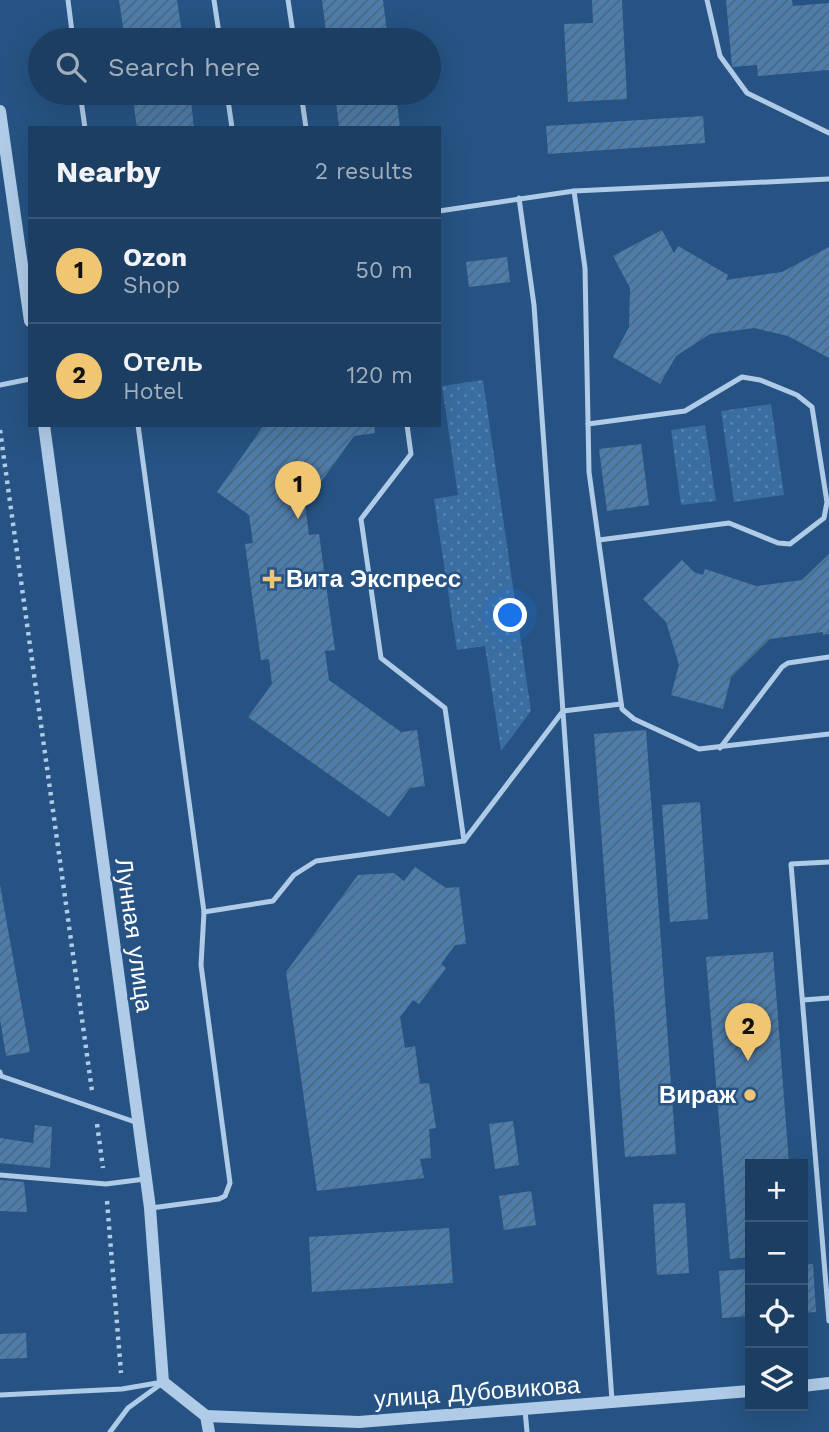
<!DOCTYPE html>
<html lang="en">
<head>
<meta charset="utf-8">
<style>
  body { margin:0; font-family:"Work Sans",sans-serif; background:#254568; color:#f1f3f6 }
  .controls { position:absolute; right:21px; bottom:21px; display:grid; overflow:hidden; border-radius:0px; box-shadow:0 7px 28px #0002 }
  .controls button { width:63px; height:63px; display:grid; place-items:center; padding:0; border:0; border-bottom:2px solid #3a5777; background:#1c3e62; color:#f1f3f6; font:35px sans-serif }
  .you { position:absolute; left:511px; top:616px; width:24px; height:24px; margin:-18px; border:5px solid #fff; border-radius:50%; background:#1a73e8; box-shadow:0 0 0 10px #1a73e833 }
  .badge { display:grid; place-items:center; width:46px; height:46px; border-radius:50%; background:#f1c673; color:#111; font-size:23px; font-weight:700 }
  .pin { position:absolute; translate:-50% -58px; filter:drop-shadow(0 2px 4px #0008) }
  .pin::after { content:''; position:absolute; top:37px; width:24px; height:21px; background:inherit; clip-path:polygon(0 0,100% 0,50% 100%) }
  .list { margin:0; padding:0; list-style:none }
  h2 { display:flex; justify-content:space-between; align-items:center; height:91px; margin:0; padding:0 28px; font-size:30px }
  h2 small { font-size:23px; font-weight:400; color:#a0aebe }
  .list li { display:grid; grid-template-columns:46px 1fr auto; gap:21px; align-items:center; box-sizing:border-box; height:105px; padding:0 28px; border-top:2px solid #3a5777 }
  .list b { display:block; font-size:26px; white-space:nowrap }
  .list p { margin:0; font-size:23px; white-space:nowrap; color:#a0aebe }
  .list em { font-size:23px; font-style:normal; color:#a0aebe }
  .icon { flex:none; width:38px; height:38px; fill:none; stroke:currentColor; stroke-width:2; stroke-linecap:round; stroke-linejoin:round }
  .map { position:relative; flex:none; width:829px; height:1432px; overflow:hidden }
  .search { position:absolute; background:#1c3e62; box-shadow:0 7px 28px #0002; left:28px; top:28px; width:413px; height:77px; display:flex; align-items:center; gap:18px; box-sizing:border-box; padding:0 24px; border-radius:38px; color:#a0aebe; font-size:26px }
  .panel { position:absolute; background:#1c3e62; box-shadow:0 7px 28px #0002; left:28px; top:126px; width:413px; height:301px; border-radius:0px }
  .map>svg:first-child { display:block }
  .green { fill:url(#green-dots) }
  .building { fill:url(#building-hatch) }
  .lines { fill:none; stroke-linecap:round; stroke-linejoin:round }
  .path { stroke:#afcbe7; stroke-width:4.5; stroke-dasharray:3.5 5; stroke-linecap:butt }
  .service { stroke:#afcbe7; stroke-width:5 }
  .tertiary { stroke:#afcbe7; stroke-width:12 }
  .poi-dot { fill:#f1c673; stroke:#265383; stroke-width:2.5 }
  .labels { text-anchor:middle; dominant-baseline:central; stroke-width:5; stroke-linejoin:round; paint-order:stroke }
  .poi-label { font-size:24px; font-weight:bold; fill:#fff; stroke:#265383; text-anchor:start }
  .street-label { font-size:24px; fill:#fff; stroke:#265383 }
</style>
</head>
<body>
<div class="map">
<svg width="829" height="1432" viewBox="0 0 829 1432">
  <defs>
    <pattern id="green-dots" width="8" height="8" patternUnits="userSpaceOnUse" patternTransform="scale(1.75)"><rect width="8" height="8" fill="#3a6da0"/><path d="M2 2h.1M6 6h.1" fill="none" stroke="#5883ae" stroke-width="1.8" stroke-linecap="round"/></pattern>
    <pattern id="building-hatch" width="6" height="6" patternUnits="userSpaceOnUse" patternTransform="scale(1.75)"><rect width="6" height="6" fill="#4e7dab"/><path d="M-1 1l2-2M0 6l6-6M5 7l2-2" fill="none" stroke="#4d6780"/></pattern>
  </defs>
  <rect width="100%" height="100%" fill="#265383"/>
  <g class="green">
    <polygon points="483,380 531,711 501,751 485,646 457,650 434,499 458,495 442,386"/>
    <polygon points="771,404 784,495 734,502 721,411"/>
    <polygon points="705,425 716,501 681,505 671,430"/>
  </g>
  <g class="building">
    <polygon points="119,0 177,0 183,40 125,40"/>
    <polygon points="322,0 383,0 388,40 327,40"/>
    <polygon points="592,0 622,0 627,99 568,102 564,24 593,23"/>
    <polygon points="726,0 792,0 793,6 829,3 829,70 758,76 757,65 732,67"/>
    <polygon points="132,93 190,93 194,128 137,128"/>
    <polygon points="335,93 396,93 400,128 339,128"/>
    <polygon points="703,116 705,143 548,154 546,126"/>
    <polygon points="662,230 674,253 678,246 728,275 726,280 782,272 829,247 829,358 788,336 754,328 710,334 676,356 660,384 613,357 629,327 630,288 613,256"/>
    <polygon points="507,257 510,282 469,287 466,262"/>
    <polygon points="264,425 374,425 375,433 354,436 305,504 309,535 319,534 335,650 325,651 329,680 401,732 417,730 425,786 410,788 389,817 248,717 272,684 269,659 261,660 245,544 253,543 249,515 217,492"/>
    <polygon points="641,444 649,505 607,511 599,449"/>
    <polygon points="829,554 829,634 823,635 823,632 770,639 731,677 723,709 671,695 679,665 666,622 643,599 682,560 694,572 703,575 705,569 756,586 802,580"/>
    <polygon points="646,730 676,1154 625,1157 594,734"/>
    <polygon points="700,802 708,919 670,922 662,805"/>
    <polygon points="415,867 446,888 459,887 466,944 455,945 441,964 446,968 419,1004 413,1000 400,1017 405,1048 415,1046 420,1084 429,1083 436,1128 429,1129 431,1158 420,1159 424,1178 317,1191 286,972 358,875 394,873 404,881"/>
    <polygon points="0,885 30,1052 6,1056 0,1019"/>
    <polygon points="773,952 789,1164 750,1164 750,1257 730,1259 706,957"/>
    <polygon points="513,1121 519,1165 495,1169 489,1124"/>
    <polygon points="35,1125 52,1127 50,1168 0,1163 0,1138 33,1143"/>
    <polygon points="0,1180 24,1182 27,1212 0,1211"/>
    <polygon points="531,1191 536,1225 504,1230 499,1196"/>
    <polygon points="685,1203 689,1273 657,1275 653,1204"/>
    <polygon points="449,1228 453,1283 312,1292 309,1237"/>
    <polygon points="813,1264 816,1312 803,1313 803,1265"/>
    <polygon points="750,1269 750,1316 722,1318 719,1271"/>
    <polygon points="26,1333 27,1358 0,1359 0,1334"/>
  </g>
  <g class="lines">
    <g class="path">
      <polyline points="0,430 92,1091"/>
      <polyline points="97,1124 103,1168"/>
      <polyline points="107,1201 121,1373"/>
    </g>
    <g class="service">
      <polyline points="68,0 73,40"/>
      <polyline points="214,0 220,40"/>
      <polyline points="288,0 294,40"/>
      <polyline points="707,0 720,56 747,93 829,133"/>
      <polyline points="80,93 85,128"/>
      <polyline points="227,93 232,128"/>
      <polyline points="301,93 306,128"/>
      <polyline points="574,191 585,268 589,472 622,709 634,719 699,749 829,734"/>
      <polyline points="519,198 534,305 612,1400"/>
      <polyline points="439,211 574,191 829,179"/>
      <polyline points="0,385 30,379"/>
      <polyline points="588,424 685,411 742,377 760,380 797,395 812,407 827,502 824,518 790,544 778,543 729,523 599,540"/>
      <polyline points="138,425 204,912 201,965 230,1183 225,1196 219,1199 151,1208"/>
      <polyline points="407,425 411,454 361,519 381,658 445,708 464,841"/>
      <polyline points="720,748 782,667 788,663 829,657"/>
      <polyline points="829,862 791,864 829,1321"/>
      <polyline points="204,912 273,901 294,875 316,861 464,841 563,711 621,704"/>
      <polyline points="803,1000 829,998"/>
      <polyline points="0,1072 1,1076 138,1123"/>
      <polyline points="0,1175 106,1184 145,1179"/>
      <polyline points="0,1395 122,1389 163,1382"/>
      <polyline points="525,1410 527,1432"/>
      <polyline points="110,1432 128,1408 161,1384"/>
    </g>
    <g class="tertiary">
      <polyline points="0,111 30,321"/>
      <polyline points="44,425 150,1208 163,1382 206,1416 209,1432"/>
      <polyline points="803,1386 829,1383"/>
      <polyline points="206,1416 359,1422 750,1391"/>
    </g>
  </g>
  <g class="poi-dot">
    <path d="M268.5 568.5h7v7h7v7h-7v7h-7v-7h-7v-7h7z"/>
    <circle cx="750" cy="1095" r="7"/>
  </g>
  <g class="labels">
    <g class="poi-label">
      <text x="286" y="579">Вита Экспресс</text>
      <text x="736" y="1095" text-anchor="end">Вираж</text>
    </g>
    <g class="street-label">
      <text transform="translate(134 935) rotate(82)">Лунная улица</text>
      <text transform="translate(477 1392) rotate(-4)">улица Дубовикова</text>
    </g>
  </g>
</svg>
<div class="controls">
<button>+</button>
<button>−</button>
<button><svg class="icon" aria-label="locate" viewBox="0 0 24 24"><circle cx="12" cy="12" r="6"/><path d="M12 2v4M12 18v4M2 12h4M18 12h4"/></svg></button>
<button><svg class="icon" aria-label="layers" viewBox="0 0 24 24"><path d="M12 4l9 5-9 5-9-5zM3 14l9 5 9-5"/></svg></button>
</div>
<div class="you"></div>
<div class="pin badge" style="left:298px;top:519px">1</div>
<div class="pin badge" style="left:748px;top:1061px">2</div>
<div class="search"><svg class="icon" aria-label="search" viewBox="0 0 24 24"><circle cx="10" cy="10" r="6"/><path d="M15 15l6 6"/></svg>Search here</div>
<section class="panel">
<h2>Nearby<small>2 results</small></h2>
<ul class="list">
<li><span class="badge">1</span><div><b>Ozon</b><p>Shop</p></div><em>50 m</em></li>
<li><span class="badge">2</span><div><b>Отель</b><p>Hotel</p></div><em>120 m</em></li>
</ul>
</section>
</div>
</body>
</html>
